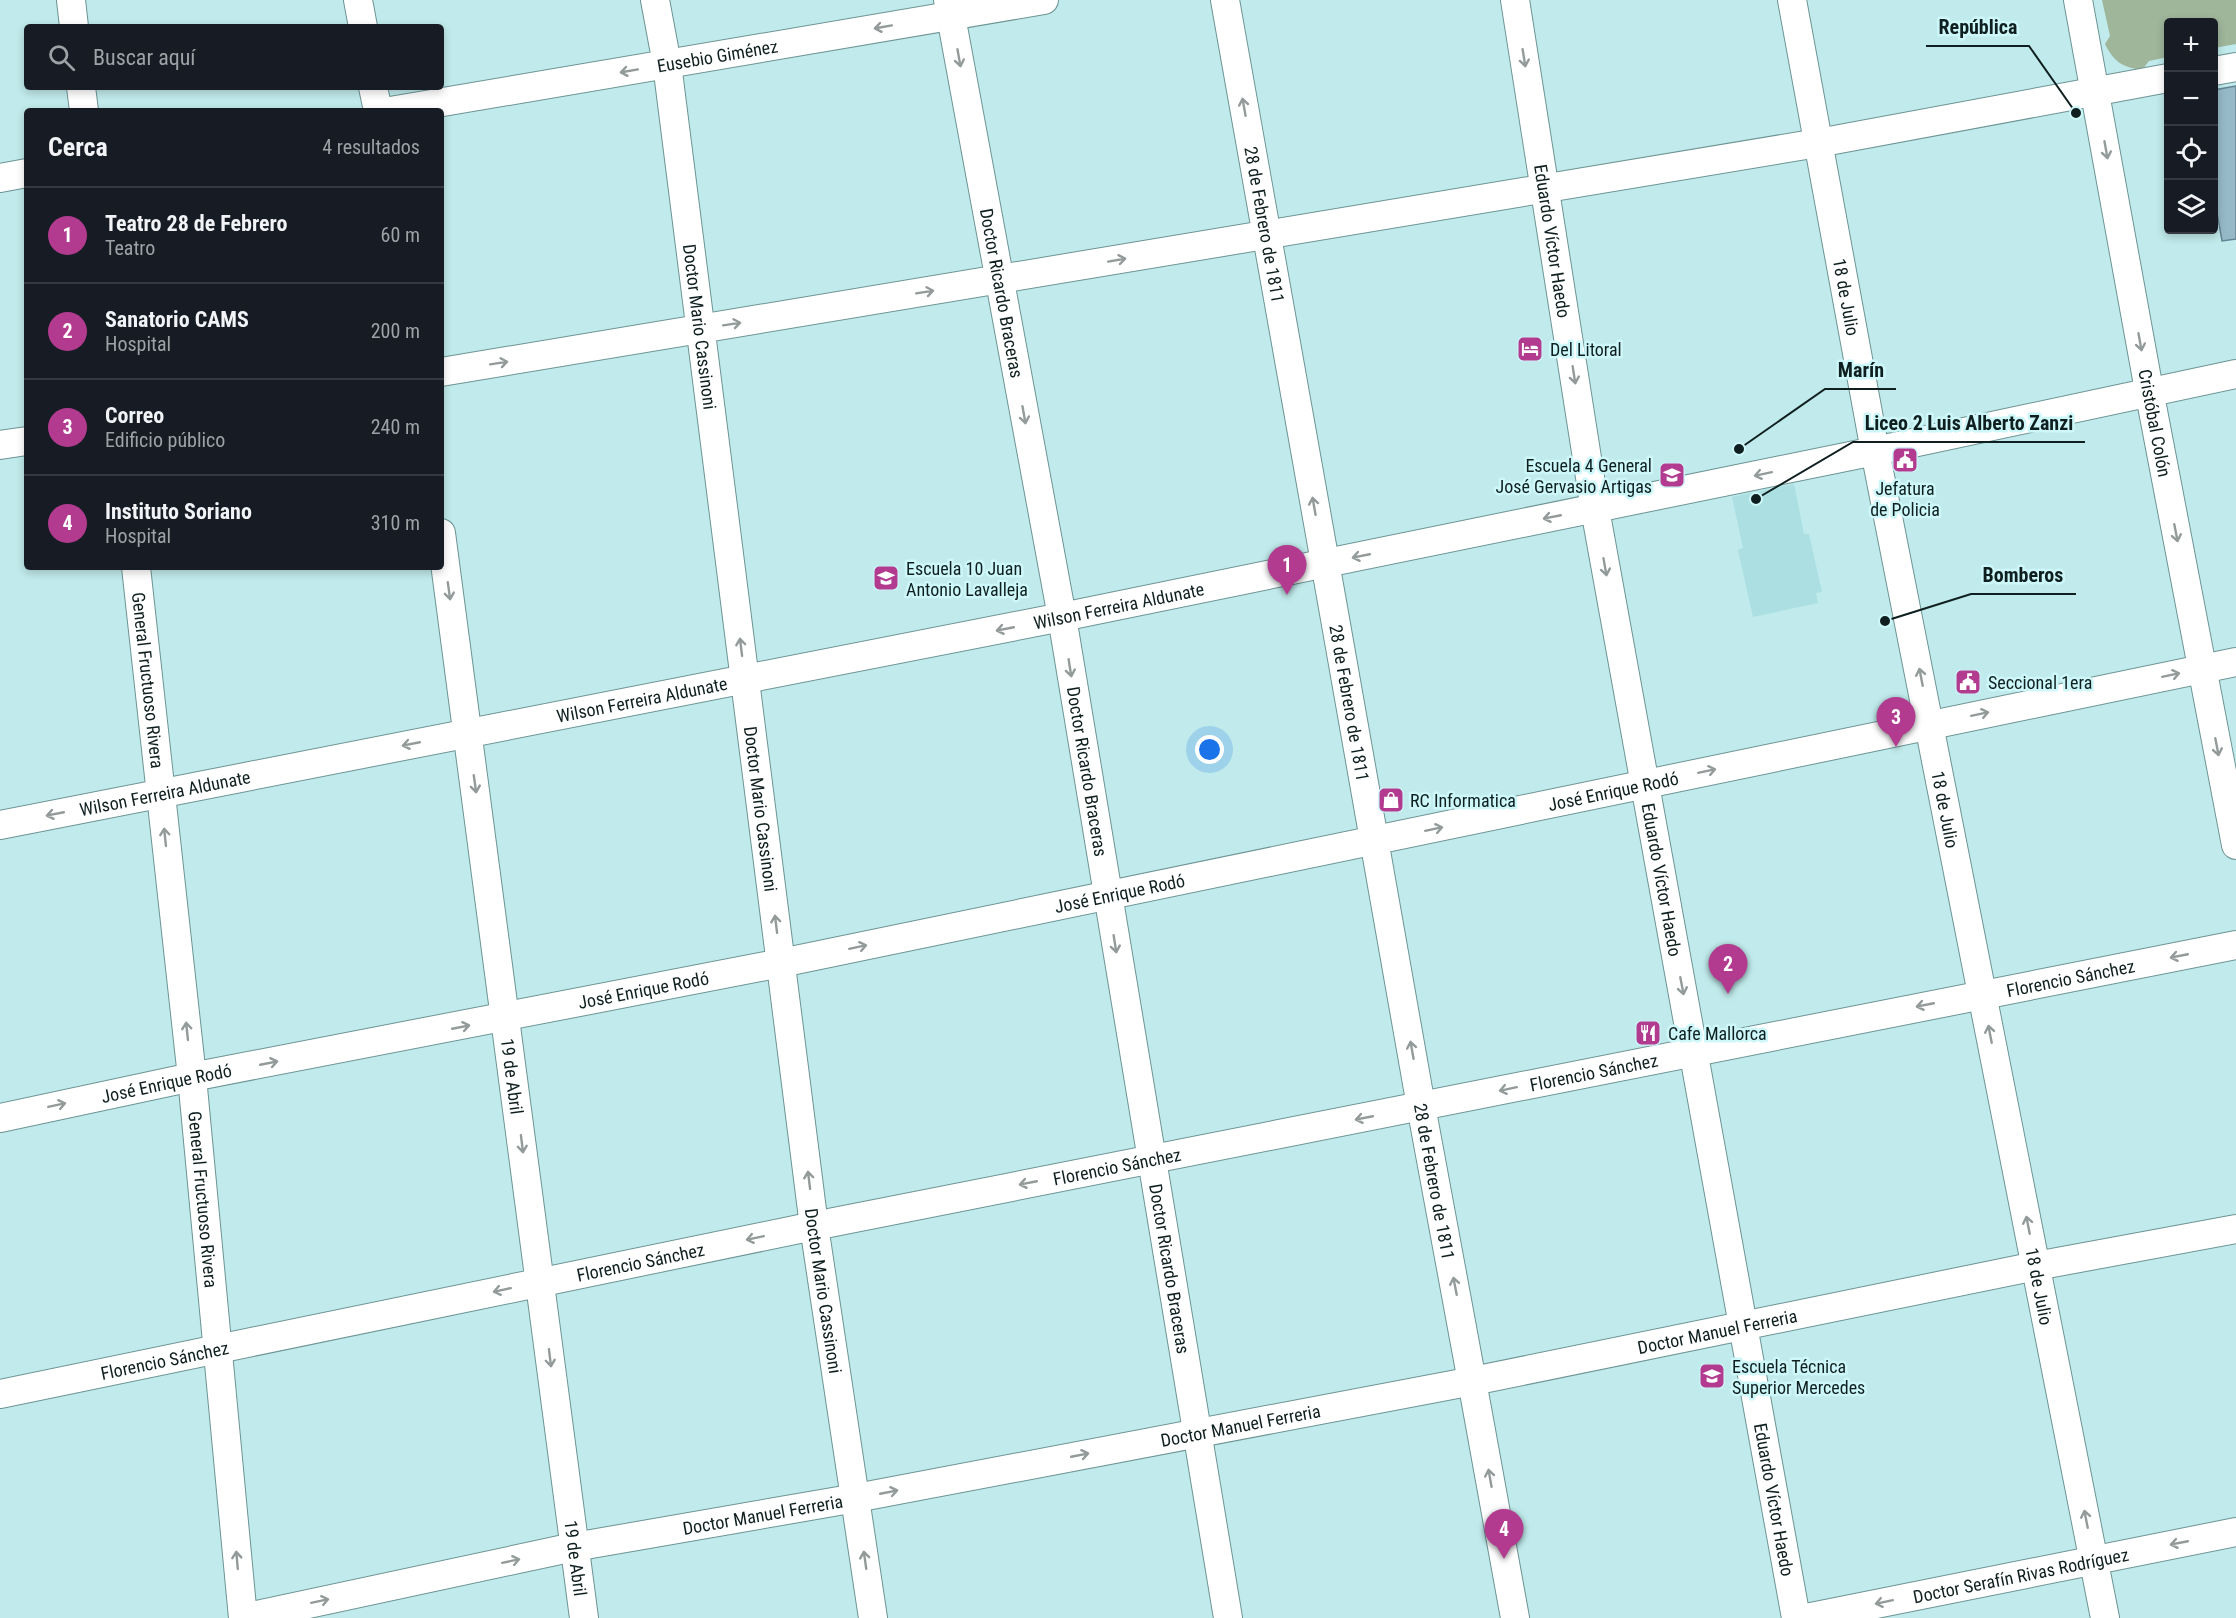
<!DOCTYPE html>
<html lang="es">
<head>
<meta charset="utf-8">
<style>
  body { margin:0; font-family:"Roboto Condensed",sans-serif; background:#20242c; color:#f1f3f6 }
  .controls { position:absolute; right:18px; top:18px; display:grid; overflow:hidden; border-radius:6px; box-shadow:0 3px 9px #0003 }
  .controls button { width:54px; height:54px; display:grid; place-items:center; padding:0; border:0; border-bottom:2px solid #363941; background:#171b24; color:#f1f3f6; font:30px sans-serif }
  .you { position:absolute; left:1210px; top:750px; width:21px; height:21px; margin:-15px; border:4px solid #fff; border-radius:50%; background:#1a73e8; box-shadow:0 0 0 9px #1a73e833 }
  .badge { display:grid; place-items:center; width:39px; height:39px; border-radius:50%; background:#b23a8f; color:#fff; font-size:20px; font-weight:700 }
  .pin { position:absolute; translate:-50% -50px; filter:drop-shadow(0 2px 3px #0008) }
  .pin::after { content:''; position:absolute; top:32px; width:21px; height:18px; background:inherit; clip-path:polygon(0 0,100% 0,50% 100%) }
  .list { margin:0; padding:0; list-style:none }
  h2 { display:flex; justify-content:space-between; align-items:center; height:78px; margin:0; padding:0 24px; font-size:26px }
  h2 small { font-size:20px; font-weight:400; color:#9ea1a6 }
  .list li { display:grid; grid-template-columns:39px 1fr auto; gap:18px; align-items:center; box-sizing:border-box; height:96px; padding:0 24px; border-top:2px solid #363941 }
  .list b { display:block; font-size:22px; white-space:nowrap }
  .list p { margin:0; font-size:20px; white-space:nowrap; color:#9ea1a6 }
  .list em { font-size:20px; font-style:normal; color:#9ea1a6 }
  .icon { flex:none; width:33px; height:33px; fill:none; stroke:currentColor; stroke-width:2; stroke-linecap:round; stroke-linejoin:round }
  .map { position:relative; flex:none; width:2236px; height:1618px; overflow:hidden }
  .search { position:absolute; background:#171b24; box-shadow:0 3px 9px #0003; left:24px; top:24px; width:420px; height:66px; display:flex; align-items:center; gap:15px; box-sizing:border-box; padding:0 21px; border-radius:6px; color:#9ea1a6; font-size:22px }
  .panel { position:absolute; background:#171b24; box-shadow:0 3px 9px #0003; left:24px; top:108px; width:420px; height:462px; border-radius:6px }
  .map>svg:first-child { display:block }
  .built { fill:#abdfe1 }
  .green { fill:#9fb69b }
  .building { fill:#96b9c8; stroke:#638492; stroke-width:1.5 }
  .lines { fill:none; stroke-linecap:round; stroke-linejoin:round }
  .minor-casing { stroke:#6d9495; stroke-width:30 }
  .minor { stroke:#fff; stroke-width:28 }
  .oneway { stroke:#939a9a }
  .labels { text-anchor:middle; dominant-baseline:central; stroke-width:5; stroke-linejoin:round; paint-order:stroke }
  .street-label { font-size:18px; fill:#0f1f1f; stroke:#cdf7f9 }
  .poi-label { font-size:18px; fill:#0f1f1f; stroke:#cdf7f9; text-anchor:start }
  .leader { fill:none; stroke:#0f1f1f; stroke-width:2 }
  .callout-dot { fill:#0f1f1f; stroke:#cdf7f9; stroke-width:2 }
  .callout-label { font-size:20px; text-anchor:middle; font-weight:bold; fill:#0f1f1f; stroke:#cdf7f9; stroke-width:5; stroke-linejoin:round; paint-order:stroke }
</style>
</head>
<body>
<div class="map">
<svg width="2236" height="1618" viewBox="0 0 2236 1618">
  <rect width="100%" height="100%" fill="#c0eaeb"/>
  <polygon class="built" points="1794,484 1804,534 1809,534 1822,592 1816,593 1818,603 1753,617 1738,550 1743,548 1732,497"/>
  <path class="green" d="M2102,0H2236V44L2214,48V22H2168V57L2149,61L2142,70C2122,67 2114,62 2105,44L2110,36Z"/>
  <polygon class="building" points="2236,86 2236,239 2222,241 2216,207 2214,208 2214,90"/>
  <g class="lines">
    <g class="minor-casing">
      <g id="minor">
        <polyline points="71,0 74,27"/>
        <polyline points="358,0 363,27"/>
        <path id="s1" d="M655,0L667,64L814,1226L873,1618"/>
        <path id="s2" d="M948,0L1062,617L1228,1618"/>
        <path id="s3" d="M1225,0C1291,369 1356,737 1421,1106C1452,1277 1485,1447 1515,1618"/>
        <path id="s4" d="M1515,0L1595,509L1796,1618"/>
        <path id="s5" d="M1792,0L1875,451L2105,1618"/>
        <path id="s6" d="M2078,0L2149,390L2236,845"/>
        <polyline points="2214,71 2236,67"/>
        <polyline points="81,87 84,111"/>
        <polyline points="373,87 378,111"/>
        <path id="s7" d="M390,111L1044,0"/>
        <polyline points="0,178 27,173"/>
        <polyline points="441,372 1818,143 2168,78"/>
        <polyline points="0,445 27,441"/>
        <path id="s8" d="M441,533L584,1618"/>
        <path id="s9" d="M136,567L192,1077L243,1618"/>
        <path id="s10" d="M0,825L1062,617L1875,451L2236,374"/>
        <path id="s11" d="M0,1118L192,1077L781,963L2236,662"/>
        <path id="s12" d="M0,1394L814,1226L2236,945"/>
        <path id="s13" d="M243,1618L574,1547L856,1498L1473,1381L2036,1266L2236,1229"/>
        <path id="s14" d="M1806,1618L2236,1532"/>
      </g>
    </g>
    <use href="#minor" class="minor"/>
  </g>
  <defs><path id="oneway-shaft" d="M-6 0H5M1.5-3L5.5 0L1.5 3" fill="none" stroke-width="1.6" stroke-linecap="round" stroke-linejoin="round" transform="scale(1.5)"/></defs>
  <g class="oneway">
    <use href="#oneway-shaft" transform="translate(883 27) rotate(170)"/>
    <use href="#oneway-shaft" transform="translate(959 58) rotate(80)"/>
    <use href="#oneway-shaft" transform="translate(1524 58) rotate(81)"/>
    <use href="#oneway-shaft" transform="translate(629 71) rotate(170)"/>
    <use href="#oneway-shaft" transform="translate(1244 107) rotate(-100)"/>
    <use href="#oneway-shaft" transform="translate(2106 150) rotate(80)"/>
    <use href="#oneway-shaft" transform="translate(1117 260) rotate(-10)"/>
    <use href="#oneway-shaft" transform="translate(925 292) rotate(-9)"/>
    <use href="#oneway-shaft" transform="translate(732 324) rotate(-9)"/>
    <use href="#oneway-shaft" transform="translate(2140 342) rotate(80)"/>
    <use href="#oneway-shaft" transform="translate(499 363) rotate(-9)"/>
    <use href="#oneway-shaft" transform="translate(1574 375) rotate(81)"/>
    <use href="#oneway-shaft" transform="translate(1024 415) rotate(80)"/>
    <use href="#oneway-shaft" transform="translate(1763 474) rotate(168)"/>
    <use href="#oneway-shaft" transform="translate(1314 506) rotate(-100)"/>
    <use href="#oneway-shaft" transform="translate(1552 517) rotate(169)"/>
    <use href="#oneway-shaft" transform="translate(2176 533) rotate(79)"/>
    <use href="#oneway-shaft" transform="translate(1361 556) rotate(169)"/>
    <use href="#oneway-shaft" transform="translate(1605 567) rotate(80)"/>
    <use href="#oneway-shaft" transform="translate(449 591) rotate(82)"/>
    <use href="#oneway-shaft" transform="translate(1005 629) rotate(169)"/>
    <use href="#oneway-shaft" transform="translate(741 647) rotate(-97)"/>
    <use href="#oneway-shaft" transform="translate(1070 668) rotate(81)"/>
    <use href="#oneway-shaft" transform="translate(2171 675) rotate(-12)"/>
    <use href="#oneway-shaft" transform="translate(1921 677) rotate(-101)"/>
    <use href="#oneway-shaft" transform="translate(1980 714) rotate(-12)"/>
    <use href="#oneway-shaft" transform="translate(411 744) rotate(169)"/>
    <use href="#oneway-shaft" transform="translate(2217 747) rotate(79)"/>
    <use href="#oneway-shaft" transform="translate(1707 771) rotate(-12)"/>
    <use href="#oneway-shaft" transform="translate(475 784) rotate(82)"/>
    <use href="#oneway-shaft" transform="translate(55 814) rotate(169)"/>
    <use href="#oneway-shaft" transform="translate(1434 829) rotate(-12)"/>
    <use href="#oneway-shaft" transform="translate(165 837) rotate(-96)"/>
    <use href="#oneway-shaft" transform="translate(776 924) rotate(-97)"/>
    <use href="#oneway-shaft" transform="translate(1115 944) rotate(81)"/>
    <use href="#oneway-shaft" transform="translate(858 947) rotate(-12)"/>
    <use href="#oneway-shaft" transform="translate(2179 956) rotate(169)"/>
    <use href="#oneway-shaft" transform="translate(1682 986) rotate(79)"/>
    <use href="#oneway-shaft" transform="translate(1925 1005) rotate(169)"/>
    <use href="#oneway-shaft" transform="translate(461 1027) rotate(-11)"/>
    <use href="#oneway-shaft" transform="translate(187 1031) rotate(-96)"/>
    <use href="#oneway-shaft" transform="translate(1990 1034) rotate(-101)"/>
    <use href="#oneway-shaft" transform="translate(1412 1050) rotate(-100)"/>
    <use href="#oneway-shaft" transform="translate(269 1063) rotate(-11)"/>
    <use href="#oneway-shaft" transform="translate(1508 1089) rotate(168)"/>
    <use href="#oneway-shaft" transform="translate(57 1105) rotate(-12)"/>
    <use href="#oneway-shaft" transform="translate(1364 1118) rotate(169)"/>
    <use href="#oneway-shaft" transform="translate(522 1144) rotate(83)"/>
    <use href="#oneway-shaft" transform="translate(809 1180) rotate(-97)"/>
    <use href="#oneway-shaft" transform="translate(1028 1183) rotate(169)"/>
    <use href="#oneway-shaft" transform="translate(2028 1225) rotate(-101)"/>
    <use href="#oneway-shaft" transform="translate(755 1238) rotate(168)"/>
    <use href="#oneway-shaft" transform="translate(1455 1286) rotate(-101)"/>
    <use href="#oneway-shaft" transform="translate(502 1290) rotate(168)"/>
    <use href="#oneway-shaft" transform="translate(550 1358) rotate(83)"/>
    <use href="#oneway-shaft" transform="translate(1080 1455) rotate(-11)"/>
    <use href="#oneway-shaft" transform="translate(1490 1478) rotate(-100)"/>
    <use href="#oneway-shaft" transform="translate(889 1492) rotate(-11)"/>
    <use href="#oneway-shaft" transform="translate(2086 1519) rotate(-101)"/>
    <use href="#oneway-shaft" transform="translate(2179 1543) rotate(169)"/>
    <use href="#oneway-shaft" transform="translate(237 1560) rotate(-95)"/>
    <use href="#oneway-shaft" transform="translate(865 1560) rotate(-98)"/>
    <use href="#oneway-shaft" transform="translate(511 1561) rotate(-12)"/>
    <use href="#oneway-shaft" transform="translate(320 1601) rotate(-12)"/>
    <use href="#oneway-shaft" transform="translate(1884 1602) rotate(168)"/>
  </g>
  <defs>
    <g id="hotel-square" transform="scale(1.35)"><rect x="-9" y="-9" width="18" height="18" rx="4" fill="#b23a8f" stroke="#cdf7f9"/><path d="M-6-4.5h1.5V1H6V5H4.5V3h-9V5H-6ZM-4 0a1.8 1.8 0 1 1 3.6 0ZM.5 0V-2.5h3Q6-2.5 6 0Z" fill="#fff"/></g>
    <g id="civic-square" transform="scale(1.35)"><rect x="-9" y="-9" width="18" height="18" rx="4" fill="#b23a8f" stroke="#cdf7f9"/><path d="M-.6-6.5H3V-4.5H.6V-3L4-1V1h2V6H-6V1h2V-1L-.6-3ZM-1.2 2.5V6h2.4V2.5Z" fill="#fff"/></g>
    <g id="school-square" transform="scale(1.35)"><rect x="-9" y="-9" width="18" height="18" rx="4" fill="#b23a8f" stroke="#cdf7f9"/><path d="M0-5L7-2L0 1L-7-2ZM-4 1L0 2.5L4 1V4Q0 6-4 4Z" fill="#fff"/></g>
    <g id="shop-square" transform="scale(1.35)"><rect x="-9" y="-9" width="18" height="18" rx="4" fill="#b23a8f" stroke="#cdf7f9"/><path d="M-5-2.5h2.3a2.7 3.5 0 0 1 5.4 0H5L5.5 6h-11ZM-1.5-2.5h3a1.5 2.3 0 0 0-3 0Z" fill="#fff"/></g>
    <g id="restaurant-square" transform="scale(1.35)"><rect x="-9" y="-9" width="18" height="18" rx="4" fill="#b23a8f" stroke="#cdf7f9"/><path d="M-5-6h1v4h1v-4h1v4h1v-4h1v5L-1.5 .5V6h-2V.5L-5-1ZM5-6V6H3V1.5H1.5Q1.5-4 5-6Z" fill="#fff"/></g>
  </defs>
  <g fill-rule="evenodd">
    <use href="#hotel-square" x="1530" y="349"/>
    <use href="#civic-square" x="1905" y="460"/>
    <use href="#school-square" x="1672" y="475"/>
    <use href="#school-square" x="886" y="578"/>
    <use href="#civic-square" x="1968" y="682"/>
    <use href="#shop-square" x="1391" y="800"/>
    <use href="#restaurant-square" x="1648" y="1033"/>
    <use href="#school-square" x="1712" y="1376"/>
  </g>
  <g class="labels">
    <g class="street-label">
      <text stroke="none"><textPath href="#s7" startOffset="332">Eusebio Giménez</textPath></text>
      <text stroke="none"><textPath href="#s3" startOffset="228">28 de Febrero de 1811</textPath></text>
      <text stroke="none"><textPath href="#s4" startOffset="244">Eduardo Víctor Haedo</textPath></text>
      <text stroke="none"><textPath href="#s2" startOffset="298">Doctor Ricardo Braceras</textPath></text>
      <text stroke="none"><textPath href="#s5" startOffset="302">18 de Julio</textPath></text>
      <text stroke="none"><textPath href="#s1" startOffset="330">Doctor Mario Cassinoni</textPath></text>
      <text stroke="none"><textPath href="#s6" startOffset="430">Cristóbal Colón</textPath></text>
      <text stroke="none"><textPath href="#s10" startOffset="1140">Wilson Ferreira Aldunate</textPath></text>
      <text stroke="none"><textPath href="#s9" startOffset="114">General Fructuoso Rivera</textPath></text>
      <text stroke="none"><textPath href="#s10" startOffset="654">Wilson Ferreira Aldunate</textPath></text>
      <text stroke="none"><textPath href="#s3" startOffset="714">28 de Febrero de 1811</textPath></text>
      <text stroke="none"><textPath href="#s2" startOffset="784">Doctor Ricardo Braceras</textPath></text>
      <text stroke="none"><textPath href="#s11" startOffset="1646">José Enrique Rodó</textPath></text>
      <text stroke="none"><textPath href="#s10" startOffset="168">Wilson Ferreira Aldunate</textPath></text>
      <text stroke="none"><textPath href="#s1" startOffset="816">Doctor Mario Cassinoni</textPath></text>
      <text stroke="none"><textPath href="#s5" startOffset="824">18 de Julio</textPath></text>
      <text stroke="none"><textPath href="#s4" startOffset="892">Eduardo Víctor Haedo</textPath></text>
      <text stroke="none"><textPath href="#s11" startOffset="1142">José Enrique Rodó</textPath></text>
      <text stroke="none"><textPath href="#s12" startOffset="2112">Florencio Sánchez</textPath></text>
      <text stroke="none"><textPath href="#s11" startOffset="656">José Enrique Rodó</textPath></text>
      <text stroke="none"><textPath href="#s12" startOffset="1626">Florencio Sánchez</textPath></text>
      <text stroke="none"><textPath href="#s8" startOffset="548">19 de Abril</textPath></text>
      <text stroke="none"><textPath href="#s11" startOffset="170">José Enrique Rodó</textPath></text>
      <text stroke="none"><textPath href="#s12" startOffset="1140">Florencio Sánchez</textPath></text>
      <text stroke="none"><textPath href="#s3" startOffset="1200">28 de Febrero de 1811</textPath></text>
      <text stroke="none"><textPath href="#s9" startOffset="636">General Fructuoso Rivera</textPath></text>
      <text stroke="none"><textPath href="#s12" startOffset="654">Florencio Sánchez</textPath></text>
      <text stroke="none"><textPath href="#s2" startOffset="1288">Doctor Ricardo Braceras</textPath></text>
      <text stroke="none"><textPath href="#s5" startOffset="1310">18 de Julio</textPath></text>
      <text stroke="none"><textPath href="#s1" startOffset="1302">Doctor Mario Cassinoni</textPath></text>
      <text stroke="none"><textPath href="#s13" startOffset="1502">Doctor Manuel Ferreria</textPath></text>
      <text stroke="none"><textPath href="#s12" startOffset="168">Florencio Sánchez</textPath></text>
      <text stroke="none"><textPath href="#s13" startOffset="1016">Doctor Manuel Ferreria</textPath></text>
      <text stroke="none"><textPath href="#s4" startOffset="1522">Eduardo Víctor Haedo</textPath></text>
      <text stroke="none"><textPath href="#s13" startOffset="530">Doctor Manuel Ferreria</textPath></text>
      <text stroke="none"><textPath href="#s8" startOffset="1034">19 de Abril</textPath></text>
      <text stroke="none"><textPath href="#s14" startOffset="219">Doctor Serafín Rivas Rodríguez</textPath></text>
    </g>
    <g class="poi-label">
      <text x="1550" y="349">Del Litoral</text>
      <text x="1652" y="465" text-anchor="end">Escuela 4 General<tspan x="1652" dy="21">José Gervasio Artigas</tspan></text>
      <text x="1905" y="488" text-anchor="middle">Jefatura<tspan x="1905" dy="21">de Policia</tspan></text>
      <text x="906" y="568">Escuela 10 Juan<tspan x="906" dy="21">Antonio Lavalleja</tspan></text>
      <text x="1988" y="682">Seccional 1era</text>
      <text x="1410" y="800">RC Informatica</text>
      <text x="1668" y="1033">Cafe Mallorca</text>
      <text x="1732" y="1366">Escuela Técnica<tspan x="1732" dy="21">Superior Mercedes</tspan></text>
    </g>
  </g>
  <path class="leader" d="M2076 113L2029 46H1926M1739 449L1825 389H1896M1756 499L1853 442H2085M1885 621L1971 594H2076"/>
  <g class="callout-dot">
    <circle cx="2076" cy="113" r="6"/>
    <circle cx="1739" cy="449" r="6"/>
    <circle cx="1756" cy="499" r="6"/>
    <circle cx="1885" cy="621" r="6"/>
  </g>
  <g class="callout-label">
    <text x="1978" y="34">República</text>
    <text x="1861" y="377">Marín</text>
    <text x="1969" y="430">Liceo 2 Luis Alberto Zanzi</text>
    <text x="2023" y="582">Bomberos</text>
  </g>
</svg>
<div class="controls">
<button>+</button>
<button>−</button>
<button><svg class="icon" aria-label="locate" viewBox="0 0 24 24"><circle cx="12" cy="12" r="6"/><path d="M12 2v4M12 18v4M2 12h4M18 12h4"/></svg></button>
<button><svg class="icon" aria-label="layers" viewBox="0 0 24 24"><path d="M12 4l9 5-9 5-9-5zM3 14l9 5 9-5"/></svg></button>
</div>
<div class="you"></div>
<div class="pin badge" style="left:1287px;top:595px">1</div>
<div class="pin badge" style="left:1728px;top:994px">2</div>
<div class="pin badge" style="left:1896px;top:747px">3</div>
<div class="pin badge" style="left:1504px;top:1559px">4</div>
<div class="search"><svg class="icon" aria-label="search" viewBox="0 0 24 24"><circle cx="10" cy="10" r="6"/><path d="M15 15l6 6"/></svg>Buscar aquí</div>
<section class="panel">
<h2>Cerca<small>4 resultados</small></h2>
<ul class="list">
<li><span class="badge">1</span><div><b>Teatro 28 de Febrero</b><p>Teatro</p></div><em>60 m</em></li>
<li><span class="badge">2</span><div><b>Sanatorio CAMS</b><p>Hospital</p></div><em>200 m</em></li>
<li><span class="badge">3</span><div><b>Correo</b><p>Edificio público</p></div><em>240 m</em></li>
<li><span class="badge">4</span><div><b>Instituto Soriano</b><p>Hospital</p></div><em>310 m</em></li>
</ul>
</section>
</div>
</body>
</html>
